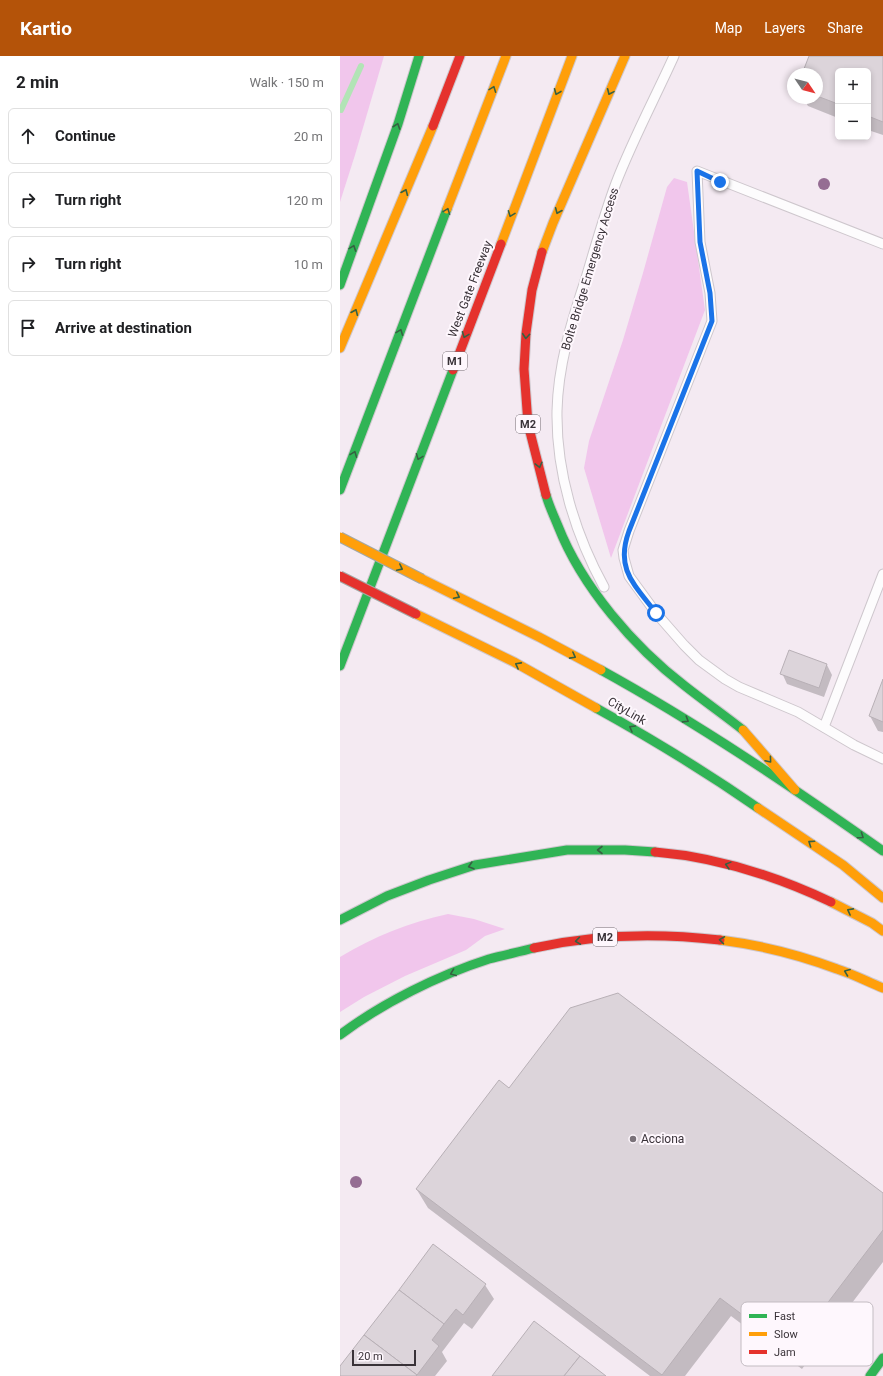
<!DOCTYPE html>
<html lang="en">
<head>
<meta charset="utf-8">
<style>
  body { margin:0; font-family:Roboto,sans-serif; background:#f2f2f2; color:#202124 }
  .controls { position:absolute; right:12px; top:12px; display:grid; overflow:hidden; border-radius:6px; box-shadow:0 2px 6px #0003 }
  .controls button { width:36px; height:36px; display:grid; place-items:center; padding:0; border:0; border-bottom:1px solid #e0e0e0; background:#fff; color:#202124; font:20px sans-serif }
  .compass { position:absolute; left:447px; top:12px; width:36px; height:36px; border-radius:50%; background:#fff; box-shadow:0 2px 6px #0003; rotate:125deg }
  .scale { position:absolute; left:12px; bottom:10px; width:64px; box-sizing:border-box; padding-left:4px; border:2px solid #393238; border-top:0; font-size:11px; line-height:14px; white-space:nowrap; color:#393238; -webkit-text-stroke:3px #fef7fd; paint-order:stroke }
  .stop { position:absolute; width:12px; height:12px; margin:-9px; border:3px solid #1a73e8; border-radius:50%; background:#fff }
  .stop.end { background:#1a73e8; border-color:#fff; box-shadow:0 1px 4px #0008 }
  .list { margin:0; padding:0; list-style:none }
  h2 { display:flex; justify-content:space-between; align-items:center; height:52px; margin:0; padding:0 16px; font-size:17px }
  h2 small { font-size:13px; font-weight:400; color:#757577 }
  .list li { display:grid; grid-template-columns:26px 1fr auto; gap:12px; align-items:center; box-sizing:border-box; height:56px; margin:0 8px 8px; padding:0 8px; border:1px solid #e0e0e0; border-radius:6px }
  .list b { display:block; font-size:15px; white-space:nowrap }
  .list em { font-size:13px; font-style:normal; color:#757577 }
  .icon { flex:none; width:22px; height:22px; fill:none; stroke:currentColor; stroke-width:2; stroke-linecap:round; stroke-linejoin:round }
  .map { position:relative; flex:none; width:543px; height:1320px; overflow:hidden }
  header { display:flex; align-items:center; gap:24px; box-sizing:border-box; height:56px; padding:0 20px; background:#b45309; color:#fff }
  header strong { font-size:19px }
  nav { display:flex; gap:22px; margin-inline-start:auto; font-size:14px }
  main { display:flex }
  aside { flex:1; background:#fff }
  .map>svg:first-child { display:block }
  .green { fill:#f1c6ec }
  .shadow { fill:#0003 }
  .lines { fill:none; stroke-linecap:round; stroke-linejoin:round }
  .stream { stroke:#b2e4b6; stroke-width:6 }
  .building { fill:#dcd4da; stroke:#b8b0b6 }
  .lane-casing { stroke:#cec7cd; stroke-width:11 }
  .fast-casing { stroke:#cec7cd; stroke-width:11 }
  .slow-casing { stroke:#cec7cd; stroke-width:11 }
  .jam-casing { stroke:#cec7cd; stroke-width:11 }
  .lane { stroke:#fdfcfd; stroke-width:9 }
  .fast { stroke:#30b455; stroke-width:9 }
  .slow { stroke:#ff9f0a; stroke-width:9 }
  .jam { stroke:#e5322d; stroke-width:9 }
  .slow-bridge-casing { stroke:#a4a8a4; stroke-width:11; stroke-linecap:butt }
  .jam-bridge-casing { stroke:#a4a8a4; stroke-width:11; stroke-linecap:butt }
  .slow-bridge { stroke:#ff9f0a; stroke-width:9 }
  .jam-bridge { stroke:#e5322d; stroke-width:9 }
  .tree { fill:#956d93 }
  .oneway { stroke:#366042 }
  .route { stroke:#1a73e8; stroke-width:5 }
  .poi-dot { fill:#7a7279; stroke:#fef7fd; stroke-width:1.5 }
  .labels { text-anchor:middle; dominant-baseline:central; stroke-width:4; stroke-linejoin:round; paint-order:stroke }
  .shield { fill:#fef7fd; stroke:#746d73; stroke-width:1 }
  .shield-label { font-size:11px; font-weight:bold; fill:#393238 }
  .street-label { font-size:12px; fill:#393238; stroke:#fef7fd }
  .poi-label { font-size:12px; fill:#393238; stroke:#fef7fd; text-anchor:start }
  .key { fill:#fef7fd; stroke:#c3bcc2; stroke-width:1 }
  .key-label { font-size:11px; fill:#393238 }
</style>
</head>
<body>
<header>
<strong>Kartio</strong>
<nav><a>Map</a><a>Layers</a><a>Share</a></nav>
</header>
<main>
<aside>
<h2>2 min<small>Walk · 150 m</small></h2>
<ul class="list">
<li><svg class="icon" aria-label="ahead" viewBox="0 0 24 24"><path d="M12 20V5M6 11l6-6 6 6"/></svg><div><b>Continue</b></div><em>20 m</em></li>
<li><svg class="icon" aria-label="right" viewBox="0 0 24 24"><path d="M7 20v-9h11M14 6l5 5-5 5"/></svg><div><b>Turn right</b></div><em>120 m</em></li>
<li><svg class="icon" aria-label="right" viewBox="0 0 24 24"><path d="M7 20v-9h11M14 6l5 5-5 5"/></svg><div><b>Turn right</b></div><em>10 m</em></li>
<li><svg class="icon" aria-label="arrive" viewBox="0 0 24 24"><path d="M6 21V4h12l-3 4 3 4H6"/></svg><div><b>Arrive at destination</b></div></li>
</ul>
</aside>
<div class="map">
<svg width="543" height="1320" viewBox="0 0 543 1320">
  <rect width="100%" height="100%" fill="#f4eaf2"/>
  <g class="green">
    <polygon points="0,0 44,0 15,99 0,146"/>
    <polygon points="334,122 347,126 365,254 271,502 244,412 249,385 283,284 303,217 327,131"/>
    <path d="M108,858L134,863L165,873L145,880L126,894L65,920L24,941L0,956V901C35,880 68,867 108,858Z"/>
  </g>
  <g class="shadow">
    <polygon points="470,0 543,0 543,79 528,74 528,15 498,15 498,62 468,50 463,42 477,42 477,18 463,18"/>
    <polygon points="487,609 492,619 484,641 447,628 442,617"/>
    <polygon points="543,625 543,676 538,675 530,660"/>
    <polygon points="170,1033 543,1139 543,1206 462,1313 391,1260 345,1320 310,1320 88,1152 77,1134"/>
    <polygon points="145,1229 154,1243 132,1273 124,1267 102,1296 107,1305 95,1320 0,1320 0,1312"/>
  </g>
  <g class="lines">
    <polyline class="stream" points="1,54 21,10"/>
  </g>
  <g class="building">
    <polygon points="469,0 543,0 543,66 528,60 528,15 498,15 498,48 477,40 477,18 462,18"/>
    <polygon points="449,594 487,608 479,632 440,618"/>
    <polygon points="543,623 543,666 529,660"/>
    <polygon points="278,937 543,1137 543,1174 451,1295 380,1242 322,1319 76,1133 159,1024 169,1032 230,952"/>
    <polygon points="93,1188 146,1228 123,1259 116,1253 104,1268 59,1234"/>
    <polygon points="59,1234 104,1268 92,1284 99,1290 77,1319 24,1279"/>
    <polygon points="194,1265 240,1300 224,1320 152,1320"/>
    <polygon points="24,1279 77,1319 76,1320 0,1320 0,1310"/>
    <polygon points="240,1300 266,1320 224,1320"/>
  </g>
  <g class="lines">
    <g class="lane-casing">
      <g id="lane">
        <polyline points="543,188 357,115 360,186 370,237 372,265 289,475 283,494 284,502 289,520 316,557 344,589 359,604 385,623 399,631 458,656 514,689 543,703"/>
        <path d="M264,531C235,478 216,416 217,355C218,310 231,267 245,225C255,192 264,159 276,127C293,83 315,42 334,0"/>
        <polyline points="484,671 543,518"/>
      </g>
    </g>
    <g class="fast-casing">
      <g id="fast">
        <polyline points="0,229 58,68 79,0"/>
        <polyline points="0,434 107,153"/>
        <path d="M206,439C209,450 214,460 218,470C242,531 294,591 345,630C364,645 384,659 403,674"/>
        <polyline points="0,610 113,314"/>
        <path d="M261,614C359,668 452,731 543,795"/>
        <path d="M256,652C312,683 366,716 418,752"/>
        <polyline points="0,864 47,840 89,824 135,809 227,794 285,794 315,796"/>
        <path d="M0,979C42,947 99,919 149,903C164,899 179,896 194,892"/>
        <polyline points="530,1320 543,1302"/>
      </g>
    </g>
    <g class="slow-casing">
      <g id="slow">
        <polyline points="107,153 166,0"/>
        <polyline points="161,188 232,0"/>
        <polyline points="202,196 213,167 285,0"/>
        <polyline points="0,292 93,70"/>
        <polyline points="82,523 199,581 261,614"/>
        <polyline points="76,558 174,606 256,652"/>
        <polyline points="403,674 455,734"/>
        <polyline points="418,752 503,809 543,842"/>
        <polyline points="491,846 532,867 543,875"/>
        <path d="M380,884C420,889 460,899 497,913C513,918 528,926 543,932"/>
      </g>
    </g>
    <g class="jam-casing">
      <g id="jam">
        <polyline points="93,70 120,0"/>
        <polyline points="202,196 192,234 186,277 184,313 188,368 206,439"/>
        <polyline points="113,314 161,188"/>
        <path d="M315,796C376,801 436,820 491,846"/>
        <path d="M194,892C255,878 319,877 380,884"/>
      </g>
    </g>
    <use href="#lane" class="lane"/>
    <use href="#fast" class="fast"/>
    <use href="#slow" class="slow"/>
    <use href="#jam" class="jam"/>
    <g class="slow-bridge-casing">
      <polyline id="slow-bridge" points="0,481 82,523"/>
    </g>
    <g class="jam-bridge-casing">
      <polyline id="jam-bridge" points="0,520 76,558"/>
    </g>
    <use href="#slow-bridge" class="slow-bridge"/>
    <use href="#jam-bridge" class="jam-bridge"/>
  </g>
  <g class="tree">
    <circle cx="484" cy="128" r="6"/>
    <circle cx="16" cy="1126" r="6"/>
  </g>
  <defs><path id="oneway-chevron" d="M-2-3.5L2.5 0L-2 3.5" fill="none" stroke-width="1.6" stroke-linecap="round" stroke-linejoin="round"/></defs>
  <g class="oneway">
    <use href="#oneway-chevron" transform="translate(153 33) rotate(-69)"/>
    <use href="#oneway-chevron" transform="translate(217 36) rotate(112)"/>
    <use href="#oneway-chevron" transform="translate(270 36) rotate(114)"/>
    <use href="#oneway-chevron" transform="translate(57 70) rotate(-71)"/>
    <use href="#oneway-chevron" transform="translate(65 136) rotate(-67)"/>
    <use href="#oneway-chevron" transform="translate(107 155) rotate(-69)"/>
    <use href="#oneway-chevron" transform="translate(218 155) rotate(113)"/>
    <use href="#oneway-chevron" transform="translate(171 158) rotate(111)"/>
    <use href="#oneway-chevron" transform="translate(13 192) rotate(-70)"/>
    <use href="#oneway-chevron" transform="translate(15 256) rotate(-67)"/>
    <use href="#oneway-chevron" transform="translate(60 276) rotate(-69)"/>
    <use href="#oneway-chevron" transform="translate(125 279) rotate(111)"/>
    <use href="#oneway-chevron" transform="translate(186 280) rotate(95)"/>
    <use href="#oneway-chevron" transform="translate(14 398) rotate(-69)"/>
    <use href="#oneway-chevron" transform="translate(79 401) rotate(111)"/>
    <use href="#oneway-chevron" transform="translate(199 409) rotate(76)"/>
    <use href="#oneway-chevron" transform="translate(60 512) rotate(27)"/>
    <use href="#oneway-chevron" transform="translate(117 540) rotate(26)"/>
    <use href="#oneway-chevron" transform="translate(233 600) rotate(28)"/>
    <use href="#oneway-chevron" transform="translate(178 609) rotate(-152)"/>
    <use href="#oneway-chevron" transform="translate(346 664) rotate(32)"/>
    <use href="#oneway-chevron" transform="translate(292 672) rotate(-150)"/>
    <use href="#oneway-chevron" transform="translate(429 704) rotate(50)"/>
    <use href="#oneway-chevron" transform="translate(521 780) rotate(35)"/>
    <use href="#oneway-chevron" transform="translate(471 787) rotate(-146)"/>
    <use href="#oneway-chevron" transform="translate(260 794) rotate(-180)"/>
    <use href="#oneway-chevron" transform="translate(388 809) rotate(-165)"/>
    <use href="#oneway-chevron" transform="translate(131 810) rotate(164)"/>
    <use href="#oneway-chevron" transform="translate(510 855) rotate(-152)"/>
    <use href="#oneway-chevron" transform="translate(382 884) rotate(-172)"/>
    <use href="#oneway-chevron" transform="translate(238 885) rotate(172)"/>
    <use href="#oneway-chevron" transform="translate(507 916) rotate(-159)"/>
    <use href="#oneway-chevron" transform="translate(113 917) rotate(159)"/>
  </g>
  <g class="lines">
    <path class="route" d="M316,557C294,528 275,513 289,475L372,265L370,237L360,186L357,115L380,126"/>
  </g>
  <circle class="poi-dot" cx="293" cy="1083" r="4"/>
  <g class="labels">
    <g class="shield">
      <rect x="103" y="296" width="24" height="18" rx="3"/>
      <rect x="176" y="359" width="24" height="18" rx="3"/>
      <rect x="253" y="872" width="24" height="18" rx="3"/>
    </g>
    <g class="shield-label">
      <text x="115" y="305">M1</text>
      <text x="188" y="368">M2</text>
      <text x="265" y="881">M2</text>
    </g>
    <g class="street-label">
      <text transform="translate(250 213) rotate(-73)">Bolte Bridge Emergency Access</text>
      <text transform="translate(130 233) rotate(-69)">West Gate Freeway</text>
      <text transform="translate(287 655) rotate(30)">CityLink</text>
    </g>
    <g class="poi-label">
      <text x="301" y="1083">Acciona</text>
    </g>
  </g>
  <rect x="401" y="1246" width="132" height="64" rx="6" class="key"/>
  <rect x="409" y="1258" width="18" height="4" fill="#30b455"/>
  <rect x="409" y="1276" width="18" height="4" fill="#ff9f0a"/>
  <rect x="409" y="1294" width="18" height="4" fill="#e5322d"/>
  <g class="key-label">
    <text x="434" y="1264">Fast</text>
    <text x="434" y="1282">Slow</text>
    <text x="434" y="1300">Jam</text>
  </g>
</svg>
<div class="controls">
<button>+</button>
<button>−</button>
</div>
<svg class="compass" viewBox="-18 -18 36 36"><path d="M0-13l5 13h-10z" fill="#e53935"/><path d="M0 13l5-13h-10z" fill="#757577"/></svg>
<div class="scale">20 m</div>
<div class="stop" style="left:316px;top:557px"></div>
<div class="stop end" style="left:380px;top:126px"></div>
</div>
</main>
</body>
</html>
